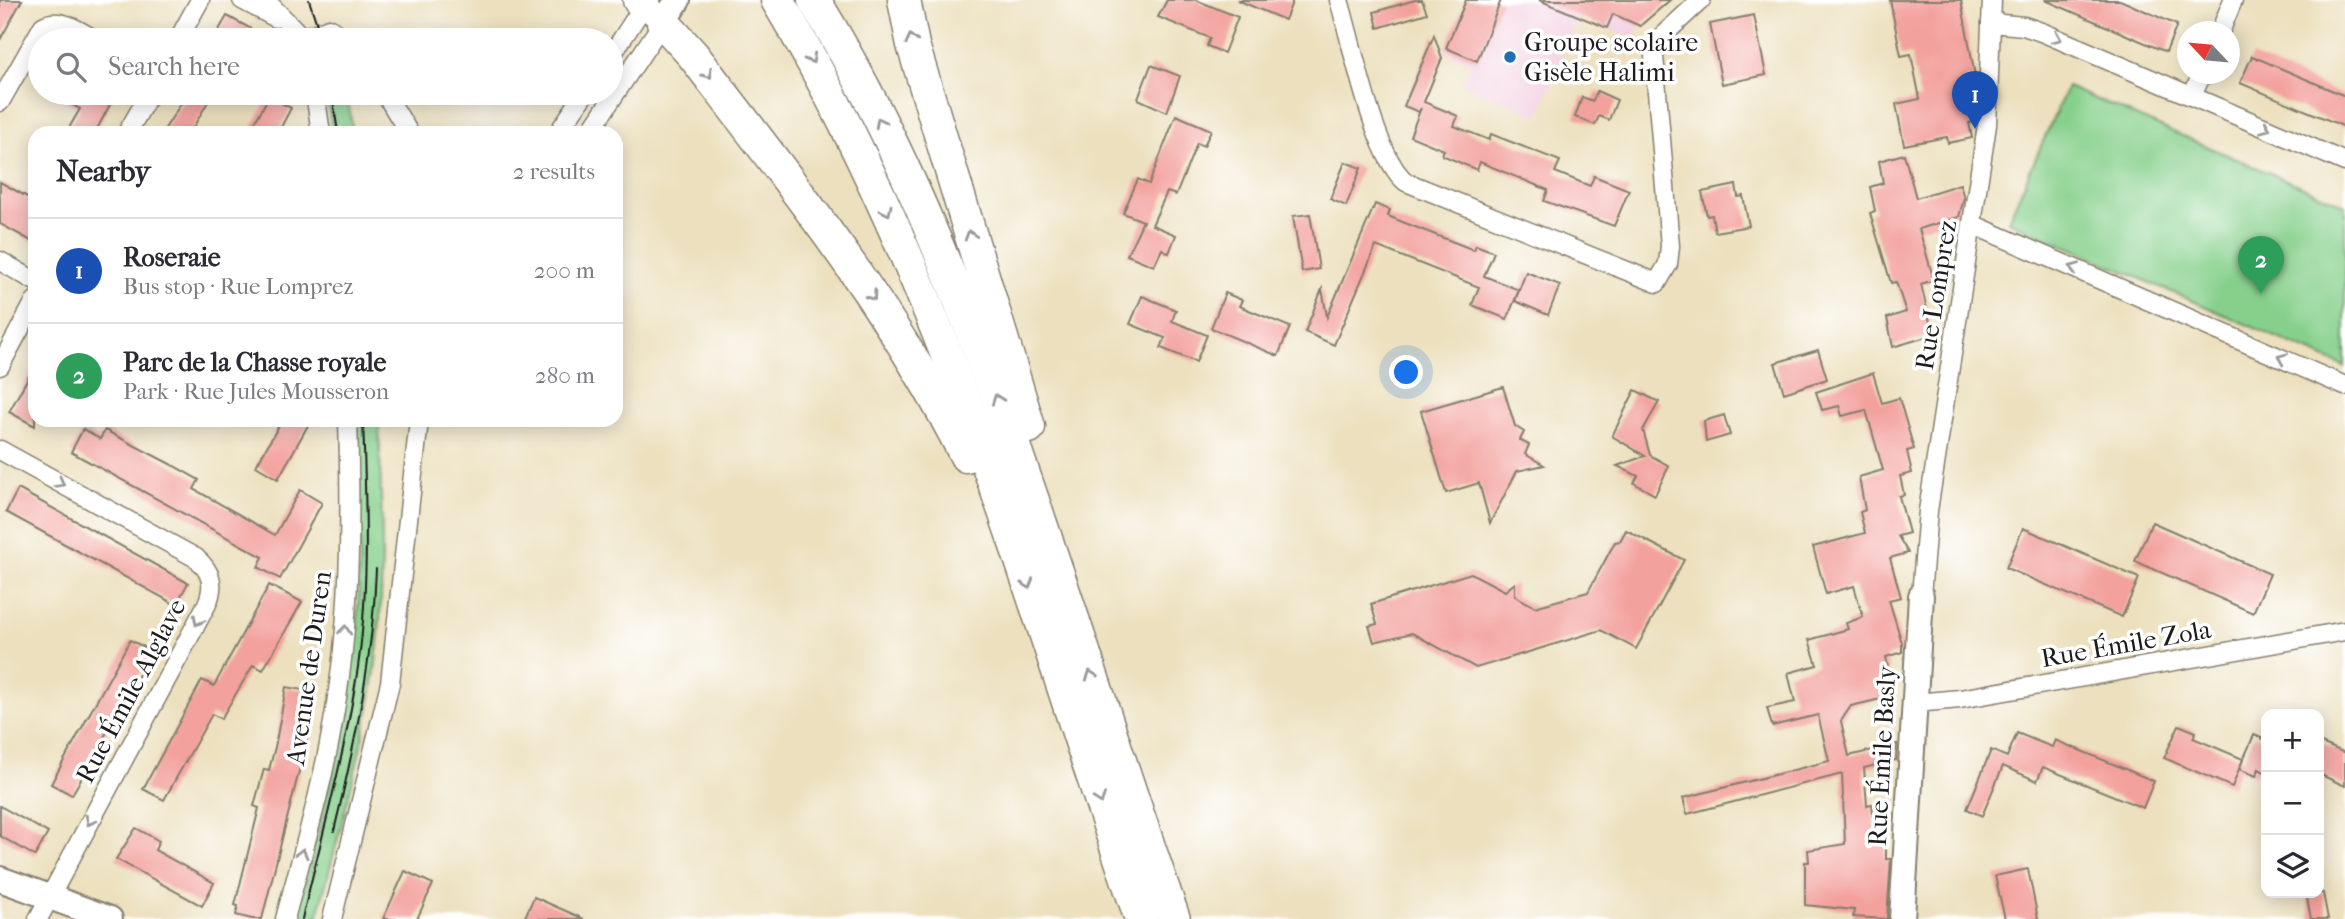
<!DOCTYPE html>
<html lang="en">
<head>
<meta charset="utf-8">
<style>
  body { margin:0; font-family:"IM FELL French Canon",serif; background:#f2f2f3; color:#2b2b33 }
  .controls { position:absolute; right:21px; bottom:21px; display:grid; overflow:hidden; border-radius:14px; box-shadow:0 4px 18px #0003 }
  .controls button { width:63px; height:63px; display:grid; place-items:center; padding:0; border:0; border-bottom:2px solid #e1e1e2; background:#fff; color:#2b2b33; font:35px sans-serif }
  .compass { position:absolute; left:2177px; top:21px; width:63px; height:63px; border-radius:50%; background:#fff; box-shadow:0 4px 18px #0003; rotate:296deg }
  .you { position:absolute; left:1407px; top:373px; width:24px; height:24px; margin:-18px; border:5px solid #fff; border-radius:50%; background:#1a73e8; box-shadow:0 0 0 10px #1a73e833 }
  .badge { display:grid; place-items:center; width:46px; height:46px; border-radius:50%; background:#1f6fb2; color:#fff; font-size:23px; font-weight:700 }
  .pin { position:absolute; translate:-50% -58px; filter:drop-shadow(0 2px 4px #0008) }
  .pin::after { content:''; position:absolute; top:37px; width:24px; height:21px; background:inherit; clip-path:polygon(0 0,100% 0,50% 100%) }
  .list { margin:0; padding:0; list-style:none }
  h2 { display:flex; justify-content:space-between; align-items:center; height:91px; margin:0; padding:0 28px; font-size:30px }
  h2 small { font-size:23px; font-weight:400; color:#7c7c81 }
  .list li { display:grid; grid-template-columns:46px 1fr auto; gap:21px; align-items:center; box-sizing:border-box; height:105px; padding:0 28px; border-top:2px solid #e1e1e2 }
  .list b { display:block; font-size:26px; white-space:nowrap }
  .list p { margin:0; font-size:23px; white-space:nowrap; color:#7c7c81 }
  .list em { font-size:23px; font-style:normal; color:#7c7c81 }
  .icon { flex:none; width:38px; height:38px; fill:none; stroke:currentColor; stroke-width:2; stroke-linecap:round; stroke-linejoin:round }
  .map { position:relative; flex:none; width:2345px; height:919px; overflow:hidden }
  .search { position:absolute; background:#fff; box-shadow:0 4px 18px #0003; left:28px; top:28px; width:595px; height:77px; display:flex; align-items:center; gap:18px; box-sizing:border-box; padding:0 24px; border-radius:38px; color:#7c7c81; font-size:26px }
  .panel { position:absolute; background:#fff; box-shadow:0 4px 18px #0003; left:28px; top:126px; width:595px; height:301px; border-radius:21px }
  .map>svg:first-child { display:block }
  .built { fill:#f3cfe0 }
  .green { fill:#87d08c; stroke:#527654; stroke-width:2 }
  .building { fill:#f3a19d }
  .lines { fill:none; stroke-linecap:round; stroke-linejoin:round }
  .street-casing { stroke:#847e6d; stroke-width:21 }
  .secondary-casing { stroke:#847e6d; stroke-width:28 }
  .highway-casing { stroke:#847e6d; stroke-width:35 }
  .street { stroke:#fff; stroke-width:18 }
  .secondary { stroke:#fff; stroke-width:24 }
  .highway { stroke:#fff; stroke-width:32 }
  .tram { stroke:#1c1c1c; stroke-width:2 }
  .oneway { stroke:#999 }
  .poi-dot { fill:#1f6fb2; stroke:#fff; stroke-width:2.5 }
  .labels { text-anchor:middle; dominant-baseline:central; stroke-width:7; stroke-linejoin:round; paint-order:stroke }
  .poi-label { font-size:26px; fill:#1c1c1c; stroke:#fff; text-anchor:start }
  .street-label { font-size:26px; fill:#1c1c1c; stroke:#fff }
</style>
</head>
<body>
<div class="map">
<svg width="2345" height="919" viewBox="0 0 2345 919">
  <rect width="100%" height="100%" fill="#fff"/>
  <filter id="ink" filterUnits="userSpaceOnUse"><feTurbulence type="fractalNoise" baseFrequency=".0143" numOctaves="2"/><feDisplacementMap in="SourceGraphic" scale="14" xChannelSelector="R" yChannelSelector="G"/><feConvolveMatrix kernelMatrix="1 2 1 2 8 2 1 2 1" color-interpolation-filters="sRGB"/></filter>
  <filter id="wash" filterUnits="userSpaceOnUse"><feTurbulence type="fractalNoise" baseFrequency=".00686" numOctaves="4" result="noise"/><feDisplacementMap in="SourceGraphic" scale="28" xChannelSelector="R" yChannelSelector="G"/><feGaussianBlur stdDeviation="1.57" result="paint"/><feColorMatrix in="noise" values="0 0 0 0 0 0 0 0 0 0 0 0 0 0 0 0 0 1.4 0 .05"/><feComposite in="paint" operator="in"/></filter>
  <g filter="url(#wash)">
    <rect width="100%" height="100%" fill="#ece0be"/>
    <polygon class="built" points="1466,0 1670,0 1640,26 1634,39 1578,17 1539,116 1462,84 1470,62 1444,51"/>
    <g class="green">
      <polygon points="2067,87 2345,205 2345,367 2008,221"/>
      <polygon points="326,93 347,93 353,133 332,133"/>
      <path d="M357,420H379C381,503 386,587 375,670C363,754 337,837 317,919H296C317,833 342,747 353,659C363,580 360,500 357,420Z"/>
    </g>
    <g id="blocks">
      <g class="building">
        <polygon points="0,0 22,0 0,40"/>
        <polygon points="1167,0 1196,0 1238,17 1224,53 1207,46 1210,38 1158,17"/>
        <polygon points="1237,0 1293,0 1285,20"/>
        <polygon points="1415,0 1422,0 1427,13 1378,28 1374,12"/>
        <polygon points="1466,0 1501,0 1477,61 1446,48"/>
        <polygon points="1539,0 1670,0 1640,26 1613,14 1607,28"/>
        <polygon points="1890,0 1961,0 1975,76 1965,78 1973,122 1969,123 1972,138 1948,143 1947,137 1904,145 1896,104 1920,99 1911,54 1901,56"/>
        <polygon points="2045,0 2120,0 2177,25 2166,52"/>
        <polygon points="1754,15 1766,75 1722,84 1710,24"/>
        <polygon points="227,16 248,27 267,40 213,40"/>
        <polygon points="1434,35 1442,58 1424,102 1458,116 1454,126 1489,140 1491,134 1560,161 1555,172 1590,186 1594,176 1629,190 1614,226 1544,201 1548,190 1480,162 1477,170 1442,155 1444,150 1410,136 1421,108 1419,112 1404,106"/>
        <polygon points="2252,56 2345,96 2345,127 2240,83"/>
        <polygon points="1151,65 1180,76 1167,112 1138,99"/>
        <polygon points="1597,91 1617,100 1609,120 1599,116 1595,125 1575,117 1582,97 1593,101"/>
        <polygon points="50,93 116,93 95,133 66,133 80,109"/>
        <polygon points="188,93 213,93 190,133 162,133"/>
        <polygon points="269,96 291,108 278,133 249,133"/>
        <polygon points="1176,115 1211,130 1204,146 1197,143 1176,195 1167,192 1152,225 1176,235 1169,253 1162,249 1154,266 1127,255 1143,221 1123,213 1138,179 1149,184"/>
        <polygon points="1904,154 1916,198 1960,184 1964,198 1959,217 1919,229 1934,280 1921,284 1933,335 1893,347 1887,318 1906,312 1896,282 1891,283 1870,213 1875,211 1870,187 1883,183 1879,161"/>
        <polygon points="1345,162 1361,168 1346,206 1330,199"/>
        <polygon points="0,182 35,201 35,243 0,224"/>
        <polygon points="1736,185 1738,197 1743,196 1749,226 1715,232 1712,215 1707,216 1702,192"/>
        <polygon points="1375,204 1390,210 1388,216 1405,223 1474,250 1476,245 1494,252 1484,276 1519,290 1507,319 1472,305 1479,287 1376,246 1334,345 1305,332 1322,289 1327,317"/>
        <polygon points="1310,214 1319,269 1302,272 1293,216"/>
        <polygon points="1526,272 1560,285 1548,315 1515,301"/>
        <polygon points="1225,293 1242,300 1239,306 1290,327 1278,356 1211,328"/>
        <polygon points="1142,296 1176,310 1172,321 1207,335 1196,362 1161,348 1165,338 1130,324"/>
        <polygon points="1818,350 1827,379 1784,393 1775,363"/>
        <polygon points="35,365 35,426 9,412"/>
        <polygon points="1873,373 1882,403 1899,398 1914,449 1907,451 1912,473 1900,476 1904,495 1899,496 1909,533 1898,536 1908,553 1890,558 1901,597 1889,600 1902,643 1902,652 1886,657 1894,696 1851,706 1841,721 1849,756 1897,744 1896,760 1864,768 1867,805 1872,804 1876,841 1886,840 1886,859 1891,859 1887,919 1853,917 1854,910 1805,905 1805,862 1809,862 1808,850 1845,844 1842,774 1687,814 1683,798 1829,761 1818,715 1772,726 1767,708 1795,702 1788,673 1817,665 1809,640 1848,629 1846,623 1863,617 1854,586 1826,594 1813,547 1865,533 1860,512 1865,510 1859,477 1883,470 1866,410 1842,416 1839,406 1822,410 1816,392"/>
        <polygon points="1503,387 1515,426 1524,432 1520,440 1529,445 1525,454 1544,465 1517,471 1490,523 1479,483 1446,493 1421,411"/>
        <polygon points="1635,390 1659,402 1643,430 1650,455 1669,466 1655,495 1634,483 1638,476 1617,466 1645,456 1612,436"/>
        <polygon points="1724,415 1730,435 1706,442 1704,421"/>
        <polygon points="282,420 311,420 278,479 256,466"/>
        <polygon points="83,429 100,439 105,430 174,466 199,480 194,489 275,535 300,490 322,503 280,579 258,567 263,557 71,452"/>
        <polygon points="18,489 188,583 176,605 6,512"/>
        <polygon points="2152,522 2270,574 2253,613 2135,561"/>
        <polygon points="2023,528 2139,578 2122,617 2006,568"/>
        <polygon points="1626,530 1684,560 1636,649 1601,630 1476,668 1412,633 1374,642 1369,626 1377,624 1371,604 1471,573 1505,591 1515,583 1515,596 1535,607 1588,592 1615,542 1620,541"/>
        <polygon points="269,585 302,602 263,670 253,665 221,719 212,714 164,800 143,789 202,680 214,686"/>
        <polygon points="130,640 152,651 72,795 51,784"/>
        <polygon points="286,687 315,692 307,739 262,919 252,919 236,915 238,906 235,905 259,808 254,806 264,769 269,770 275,747"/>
        <polygon points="2179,725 2196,732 2193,738 2243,759 2232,787 2164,758"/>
        <polygon points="2017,733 2052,747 2055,740 2154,781 2143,808 2043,767 2037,781 2003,766 1982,816 1967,809 1991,750 2007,757"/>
        <polygon points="2254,735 2266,740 2266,773 2259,769 2256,776 2239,769"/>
        <polygon points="2319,742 2345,753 2345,786 2319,774"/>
        <polygon points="0,806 48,833 35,856 0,836"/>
        <polygon points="136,828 159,841 155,850 214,883 202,906 116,859"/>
        <polygon points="2028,869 2038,919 2005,919 1995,876"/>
        <polygon points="405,871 433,884 417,919 383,919"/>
        <polygon points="2306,893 2323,893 2328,919 2311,919"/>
        <polygon points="534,897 584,919 524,919"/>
      </g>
    </g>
  </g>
  <g filter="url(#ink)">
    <use href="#blocks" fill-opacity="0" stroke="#847e6d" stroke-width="2"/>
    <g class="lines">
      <g class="street-casing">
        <g id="street">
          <polyline points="242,0 276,18"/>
          <path d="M266,0C275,12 299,31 303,40"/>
          <path d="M1339,0C1352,42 1374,157 1406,182L1657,283L1668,264L1670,246L1654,56L1661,37L1701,0"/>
          <polyline points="1991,23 2024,26 2044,33 2345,162"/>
          <polyline points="2220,32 2233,0"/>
          <polyline points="302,38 329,28 347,40"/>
          <polyline points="178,40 200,0"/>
          <polyline points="611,56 644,5"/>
          <polyline points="315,93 321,133"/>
          <polyline points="385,93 409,133"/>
          <polyline points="2192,96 2202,74"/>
          <path d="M0,102L43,26C61,16 80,32 96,40"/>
          <polyline points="127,133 150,93"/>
          <polyline points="558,133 585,93"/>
          <polyline points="589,133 663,22"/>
          <polyline points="1974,225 2345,386"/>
          <polyline points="0,261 35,281"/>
          <polyline points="0,366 35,301"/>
          <path d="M0,450L196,558C212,572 215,585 207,604L38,919"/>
          <polyline points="1921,596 1928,511 1987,125 1992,0"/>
          <polyline points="1915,703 1960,699 2345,631"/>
          <path d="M285,919C302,854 322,789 333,722C351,621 351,522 348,420"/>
          <polyline points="332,919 390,683 419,420"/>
        </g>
      </g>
      <g class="secondary-casing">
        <g id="secondary">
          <polyline points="651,11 663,22 678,0"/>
          <polyline points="0,879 110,919"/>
          <polyline points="1902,919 1921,596"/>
        </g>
      </g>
      <g class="highway-casing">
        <g id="highway">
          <polyline points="639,0 644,5"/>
          <path d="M777,0C948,285 1032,608 1141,919"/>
          <path d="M814,0C890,123 945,258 995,393C1059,567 1112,744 1174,919"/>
          <polyline points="904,0 913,45 1029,427"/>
          <path d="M663,22L693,55C791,183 894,311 966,456"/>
        </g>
      </g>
      <use href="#street" class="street"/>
      <use href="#secondary" class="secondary"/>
      <use href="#highway" class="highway"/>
      <g class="tram">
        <polyline points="309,0 322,40"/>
        <polyline points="332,93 338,133"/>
        <path d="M334,831C355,744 373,659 376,569"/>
        <path d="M302,919C321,840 343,761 356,680C370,594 366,507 363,420"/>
      </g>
    </g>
    <defs><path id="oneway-chevron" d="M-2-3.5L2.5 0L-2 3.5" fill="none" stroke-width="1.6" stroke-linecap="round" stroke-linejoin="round" transform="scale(1.75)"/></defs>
    <g class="oneway">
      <use href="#oneway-chevron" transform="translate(2057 38) rotate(23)"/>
      <use href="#oneway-chevron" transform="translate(911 39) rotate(-104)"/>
      <use href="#oneway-chevron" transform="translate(811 59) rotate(61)"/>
      <use href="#oneway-chevron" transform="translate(708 74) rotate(53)"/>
      <use href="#oneway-chevron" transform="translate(880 122) rotate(-117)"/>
      <use href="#oneway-chevron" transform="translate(2266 128) rotate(23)"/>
      <use href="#oneway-chevron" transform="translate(887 211) rotate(65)"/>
      <use href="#oneway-chevron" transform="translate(970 235) rotate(-107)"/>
      <use href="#oneway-chevron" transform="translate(2074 268) rotate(-157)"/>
      <use href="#oneway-chevron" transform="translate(872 296) rotate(55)"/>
      <use href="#oneway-chevron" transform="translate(2282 358) rotate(-157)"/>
      <use href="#oneway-chevron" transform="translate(997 399) rotate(-110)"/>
      <use href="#oneway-chevron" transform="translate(60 483) rotate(29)"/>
      <use href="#oneway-chevron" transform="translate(1028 584) rotate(71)"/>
      <use href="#oneway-chevron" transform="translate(198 621) rotate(118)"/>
      <use href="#oneway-chevron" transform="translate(345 630) rotate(-84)"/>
      <use href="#oneway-chevron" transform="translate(1091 675) rotate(-108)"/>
      <use href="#oneway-chevron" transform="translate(1100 799) rotate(71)"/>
      <use href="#oneway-chevron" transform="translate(90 821) rotate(118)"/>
      <use href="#oneway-chevron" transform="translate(302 853) rotate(-76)"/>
    </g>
  </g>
  <circle class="poi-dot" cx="1510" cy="57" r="7"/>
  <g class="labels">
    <g class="poi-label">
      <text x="1524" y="42">Groupe scolaire<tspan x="1524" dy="30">Gisèle Halimi</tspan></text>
    </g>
    <g class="street-label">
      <text transform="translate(1936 295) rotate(-81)">Rue Lomprez</text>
      <text transform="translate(2126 644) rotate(-10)">Rue Émile Zola</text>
      <text transform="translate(309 668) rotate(-82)">Avenue de Duren</text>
      <text transform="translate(131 691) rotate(-62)">Rue Émile Alglave</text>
      <text transform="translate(1882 756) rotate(-87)">Rue Émile Basly</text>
    </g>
  </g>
</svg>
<div class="controls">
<button>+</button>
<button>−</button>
<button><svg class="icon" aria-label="layers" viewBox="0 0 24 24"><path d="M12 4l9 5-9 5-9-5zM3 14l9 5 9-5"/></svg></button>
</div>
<svg class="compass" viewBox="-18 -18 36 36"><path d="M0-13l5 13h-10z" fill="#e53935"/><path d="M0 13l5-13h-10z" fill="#7c7c81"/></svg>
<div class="you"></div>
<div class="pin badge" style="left:1975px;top:129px;background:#1a4fb4">1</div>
<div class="pin badge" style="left:2261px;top:294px;background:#2e9e5b">2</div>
<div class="search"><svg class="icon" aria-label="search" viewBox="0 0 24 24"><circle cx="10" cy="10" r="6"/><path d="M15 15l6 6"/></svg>Search here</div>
<section class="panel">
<h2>Nearby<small>2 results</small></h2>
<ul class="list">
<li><span class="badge" style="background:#1a4fb4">1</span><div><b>Roseraie</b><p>Bus stop · Rue Lomprez</p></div><em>200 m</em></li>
<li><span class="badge" style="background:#2e9e5b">2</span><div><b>Parc de la Chasse royale</b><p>Park · Rue Jules Mousseron</p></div><em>280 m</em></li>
</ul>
</section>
</div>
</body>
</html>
